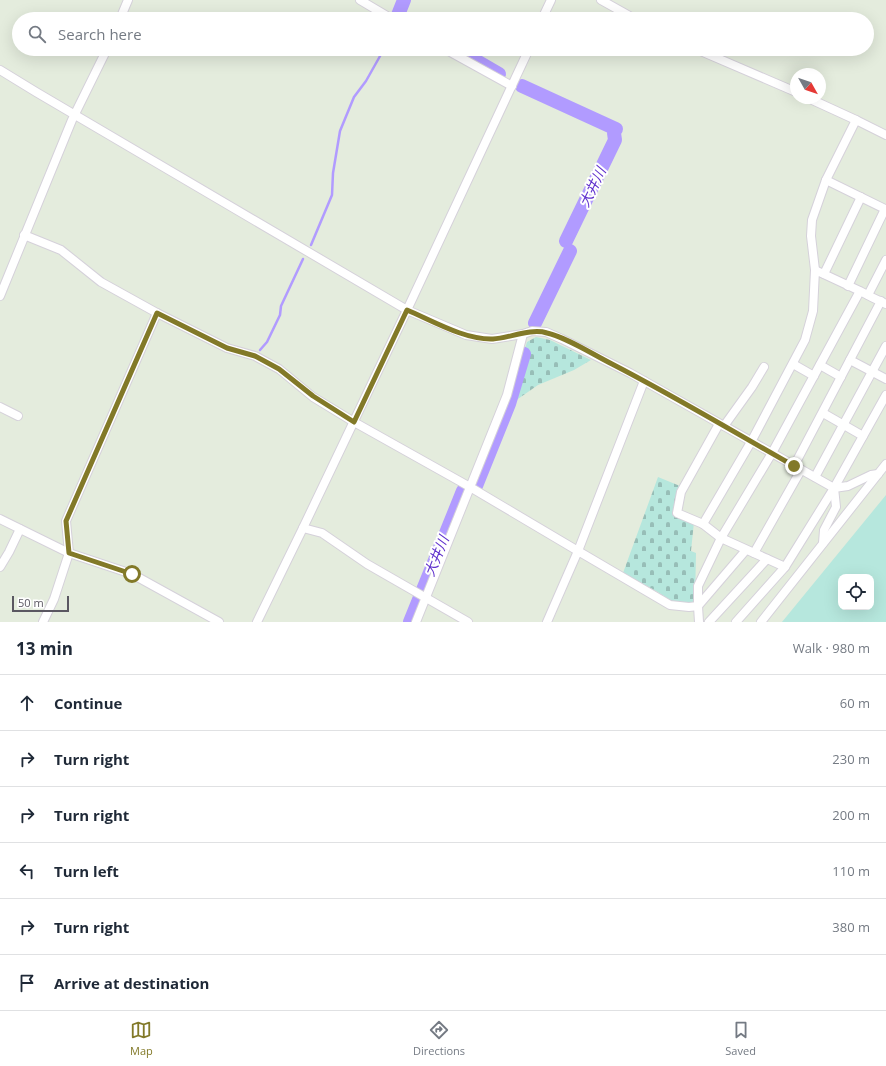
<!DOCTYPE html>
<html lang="en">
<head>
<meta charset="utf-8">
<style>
  body { margin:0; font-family:"Open Sans","Noto Sans JP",sans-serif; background:#f2f2f3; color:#1f2937 }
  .controls { position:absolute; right:12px; bottom:12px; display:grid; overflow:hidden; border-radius:8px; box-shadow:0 4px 16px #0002 }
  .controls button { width:36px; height:36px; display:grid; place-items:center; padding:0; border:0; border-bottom:1px solid #e0e1e3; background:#fff; color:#1f2937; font:20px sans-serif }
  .compass { position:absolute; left:790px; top:68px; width:36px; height:36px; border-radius:50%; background:#fff; box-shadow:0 4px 16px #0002; rotate:130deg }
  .scale { position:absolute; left:12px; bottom:10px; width:57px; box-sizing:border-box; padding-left:4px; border:2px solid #5a5761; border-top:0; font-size:11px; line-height:14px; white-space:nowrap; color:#5a5761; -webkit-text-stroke:3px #fff; paint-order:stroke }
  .stop { position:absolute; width:12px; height:12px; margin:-9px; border:3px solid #827928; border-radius:50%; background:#fff }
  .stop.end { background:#827928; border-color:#fff; box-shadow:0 1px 4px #0008 }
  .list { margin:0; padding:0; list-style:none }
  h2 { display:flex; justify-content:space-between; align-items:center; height:52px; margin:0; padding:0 16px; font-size:17px }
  h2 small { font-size:13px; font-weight:400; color:#747a83 }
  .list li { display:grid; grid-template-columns:26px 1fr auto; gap:12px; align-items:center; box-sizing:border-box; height:56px; padding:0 16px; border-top:1px solid #e0e1e3 }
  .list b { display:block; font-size:15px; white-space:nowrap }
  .list em { font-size:13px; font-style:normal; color:#747a83 }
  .icon { flex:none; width:22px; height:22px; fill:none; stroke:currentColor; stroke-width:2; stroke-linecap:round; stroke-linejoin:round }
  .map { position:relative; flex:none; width:886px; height:622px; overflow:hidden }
  .search { position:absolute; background:#fff; box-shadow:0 4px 16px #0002; left:12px; right:12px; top:12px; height:44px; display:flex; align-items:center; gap:10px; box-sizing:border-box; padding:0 14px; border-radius:22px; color:#747a83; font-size:15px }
  .sheet { height:388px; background:#fff }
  nav { display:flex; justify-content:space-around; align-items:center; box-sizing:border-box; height:56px; border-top:1px solid #e0e1e3; background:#fff; font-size:11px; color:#747a83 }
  nav a { display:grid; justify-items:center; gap:2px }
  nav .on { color:#827928 }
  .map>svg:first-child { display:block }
  .grass { fill:#b6e7dd; fill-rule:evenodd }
  .cemetery { fill:url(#cemetery-stones) }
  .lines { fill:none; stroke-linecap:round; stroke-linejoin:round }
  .stream { stroke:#b19bff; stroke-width:2.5 }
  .river { stroke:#b19bff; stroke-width:14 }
  .minor-casing { stroke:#d5d1da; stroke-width:10 }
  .minor { stroke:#fff; stroke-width:8 }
  .route { stroke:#827928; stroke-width:5 }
  .labels { text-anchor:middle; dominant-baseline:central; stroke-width:4; stroke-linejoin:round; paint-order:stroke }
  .water-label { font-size:14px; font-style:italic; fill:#6133cd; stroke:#fff }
</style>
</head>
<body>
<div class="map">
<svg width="886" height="622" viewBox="0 0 886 622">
  <defs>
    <pattern id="cemetery-stones" width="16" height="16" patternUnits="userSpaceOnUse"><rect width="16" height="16" fill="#b6e7dd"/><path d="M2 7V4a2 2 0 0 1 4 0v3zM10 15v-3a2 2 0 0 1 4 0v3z" fill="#97beb7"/></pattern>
  </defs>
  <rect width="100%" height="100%" fill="#e4ecdd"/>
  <path class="grass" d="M886,495V622H782ZM841,577H871V607H841Z"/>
  <g class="cemetery">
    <polygon points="536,337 550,340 591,360 574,370 538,385 515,401 512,399 525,359 524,352 527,342"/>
    <polygon points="658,477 680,486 674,517 694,522 691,551 696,553 695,602 682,604 672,601 656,591 623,573"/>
  </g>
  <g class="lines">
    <g class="stream">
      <polyline points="311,245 332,195 333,173 340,131 354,97 366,81 384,49"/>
      <polyline points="260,350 267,342 280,315 281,306 303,259"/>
    </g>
    <g class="river">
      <polyline points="404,19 398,15 404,0"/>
      <polyline points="456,49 499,74"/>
      <polyline points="522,86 616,129"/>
      <polyline points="566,241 615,140 614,133"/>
      <polyline points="535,323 570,251"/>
      <polyline points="476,486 509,404 524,354"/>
      <polyline points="410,622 463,491"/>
    </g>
    <g class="minor-casing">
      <g id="minor">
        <polyline points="360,0 392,19"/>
        <polyline points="601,0 635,19"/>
        <polyline points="120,19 128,0"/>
        <polyline points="542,19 551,0"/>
        <polyline points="445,49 512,86"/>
        <polyline points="696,49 796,92"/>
        <polyline points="0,70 36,92 407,310 466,335 492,339 523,334 532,331 546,332 562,339 630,373 834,488 848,486 871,475 878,474"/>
        <polyline points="808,98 856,120"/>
        <polyline points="826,180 856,120 886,135"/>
        <polyline points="24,235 61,250 101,282 157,313"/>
        <polyline points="815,270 811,236 812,220 826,180 885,209 848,286"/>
        <polyline points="824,274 861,197"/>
        <path d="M860,291L772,453L721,538L703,524L751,442L805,340L813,311L815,270L860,291C869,296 877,300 886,304"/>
        <polyline points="868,295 886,260"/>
        <polyline points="0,296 72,120 107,49"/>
        <polyline points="850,360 886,379"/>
        <polyline points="793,364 814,376"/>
        <polyline points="820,365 841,377"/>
        <polyline points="0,407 18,416"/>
        <polyline points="823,413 863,436"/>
        <polyline points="724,426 752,387 764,367"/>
        <polyline points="794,466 881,301"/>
        <polyline points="815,477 886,346"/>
        <polyline points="0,519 69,553 132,574 219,622"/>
        <polyline points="703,524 677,513 681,492 719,424"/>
        <polyline points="303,528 322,533 367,564 468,622"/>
        <polyline points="823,543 824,530 836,507 834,488"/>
        <polyline points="754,553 801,470"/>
        <polyline points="0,567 9,552 20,529"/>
        <polyline points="698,606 698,586 721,538 785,567 834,488 886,395"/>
        <polyline points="698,606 746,550"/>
        <polyline points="43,622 54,599 69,553 66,521 157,313 227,348 255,356 279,369 313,397 354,422 470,487 578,551 644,381"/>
        <polyline points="257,622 303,528 407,310 529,49"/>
        <polyline points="416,622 507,395 523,334"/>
        <polyline points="547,622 578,551 670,605 689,607 698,606 699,622"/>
        <polyline points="709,622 767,559"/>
        <polyline points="736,622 785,567"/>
        <polyline points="761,622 886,464"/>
      </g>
    </g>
    <use href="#minor" class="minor"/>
  </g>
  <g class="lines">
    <path class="route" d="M132,574L69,553L66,521L157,313L227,348L255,356L279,369L313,396L354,422L407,310C433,321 465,340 493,339C509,338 531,328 547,333C568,338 592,354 612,364C674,396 734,432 794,466"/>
  </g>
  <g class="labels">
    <g class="water-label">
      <text transform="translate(592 187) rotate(-64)">大井川</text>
      <text transform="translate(436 556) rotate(-68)">大井川</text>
    </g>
  </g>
</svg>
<div class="controls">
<button><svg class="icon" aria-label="locate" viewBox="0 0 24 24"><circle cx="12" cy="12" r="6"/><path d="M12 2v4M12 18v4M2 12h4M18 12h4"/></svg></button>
</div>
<svg class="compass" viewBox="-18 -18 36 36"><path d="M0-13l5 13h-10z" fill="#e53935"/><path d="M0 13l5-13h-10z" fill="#747a83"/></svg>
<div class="scale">50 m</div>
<div class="stop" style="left:132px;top:574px"></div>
<div class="stop end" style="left:794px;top:466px"></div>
<div class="search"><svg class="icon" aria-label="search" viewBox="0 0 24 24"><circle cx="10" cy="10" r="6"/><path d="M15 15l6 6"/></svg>Search here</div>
</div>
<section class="sheet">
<h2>13 min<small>Walk · 980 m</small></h2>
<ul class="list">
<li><svg class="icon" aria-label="ahead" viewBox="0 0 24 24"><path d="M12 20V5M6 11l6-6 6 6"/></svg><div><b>Continue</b></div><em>60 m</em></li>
<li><svg class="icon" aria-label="right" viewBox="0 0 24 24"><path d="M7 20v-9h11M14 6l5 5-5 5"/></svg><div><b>Turn right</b></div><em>230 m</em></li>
<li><svg class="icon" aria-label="right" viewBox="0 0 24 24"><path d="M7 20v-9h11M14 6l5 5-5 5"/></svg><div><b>Turn right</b></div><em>200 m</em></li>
<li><svg class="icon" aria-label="left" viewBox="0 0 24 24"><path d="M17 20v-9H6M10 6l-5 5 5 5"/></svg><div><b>Turn left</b></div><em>110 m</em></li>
<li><svg class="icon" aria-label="right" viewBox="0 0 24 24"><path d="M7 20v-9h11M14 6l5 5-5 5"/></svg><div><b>Turn right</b></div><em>380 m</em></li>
<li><svg class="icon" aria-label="arrive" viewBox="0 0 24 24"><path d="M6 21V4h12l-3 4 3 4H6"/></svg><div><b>Arrive at destination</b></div></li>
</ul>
</section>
<nav>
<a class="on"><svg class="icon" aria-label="map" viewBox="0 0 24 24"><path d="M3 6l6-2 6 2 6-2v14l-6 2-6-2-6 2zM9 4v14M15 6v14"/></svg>Map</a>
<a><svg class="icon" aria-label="directions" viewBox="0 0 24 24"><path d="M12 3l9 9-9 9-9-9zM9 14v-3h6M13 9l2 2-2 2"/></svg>Directions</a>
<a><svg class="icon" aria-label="saved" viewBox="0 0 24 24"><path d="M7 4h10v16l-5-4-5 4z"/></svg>Saved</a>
</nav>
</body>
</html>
